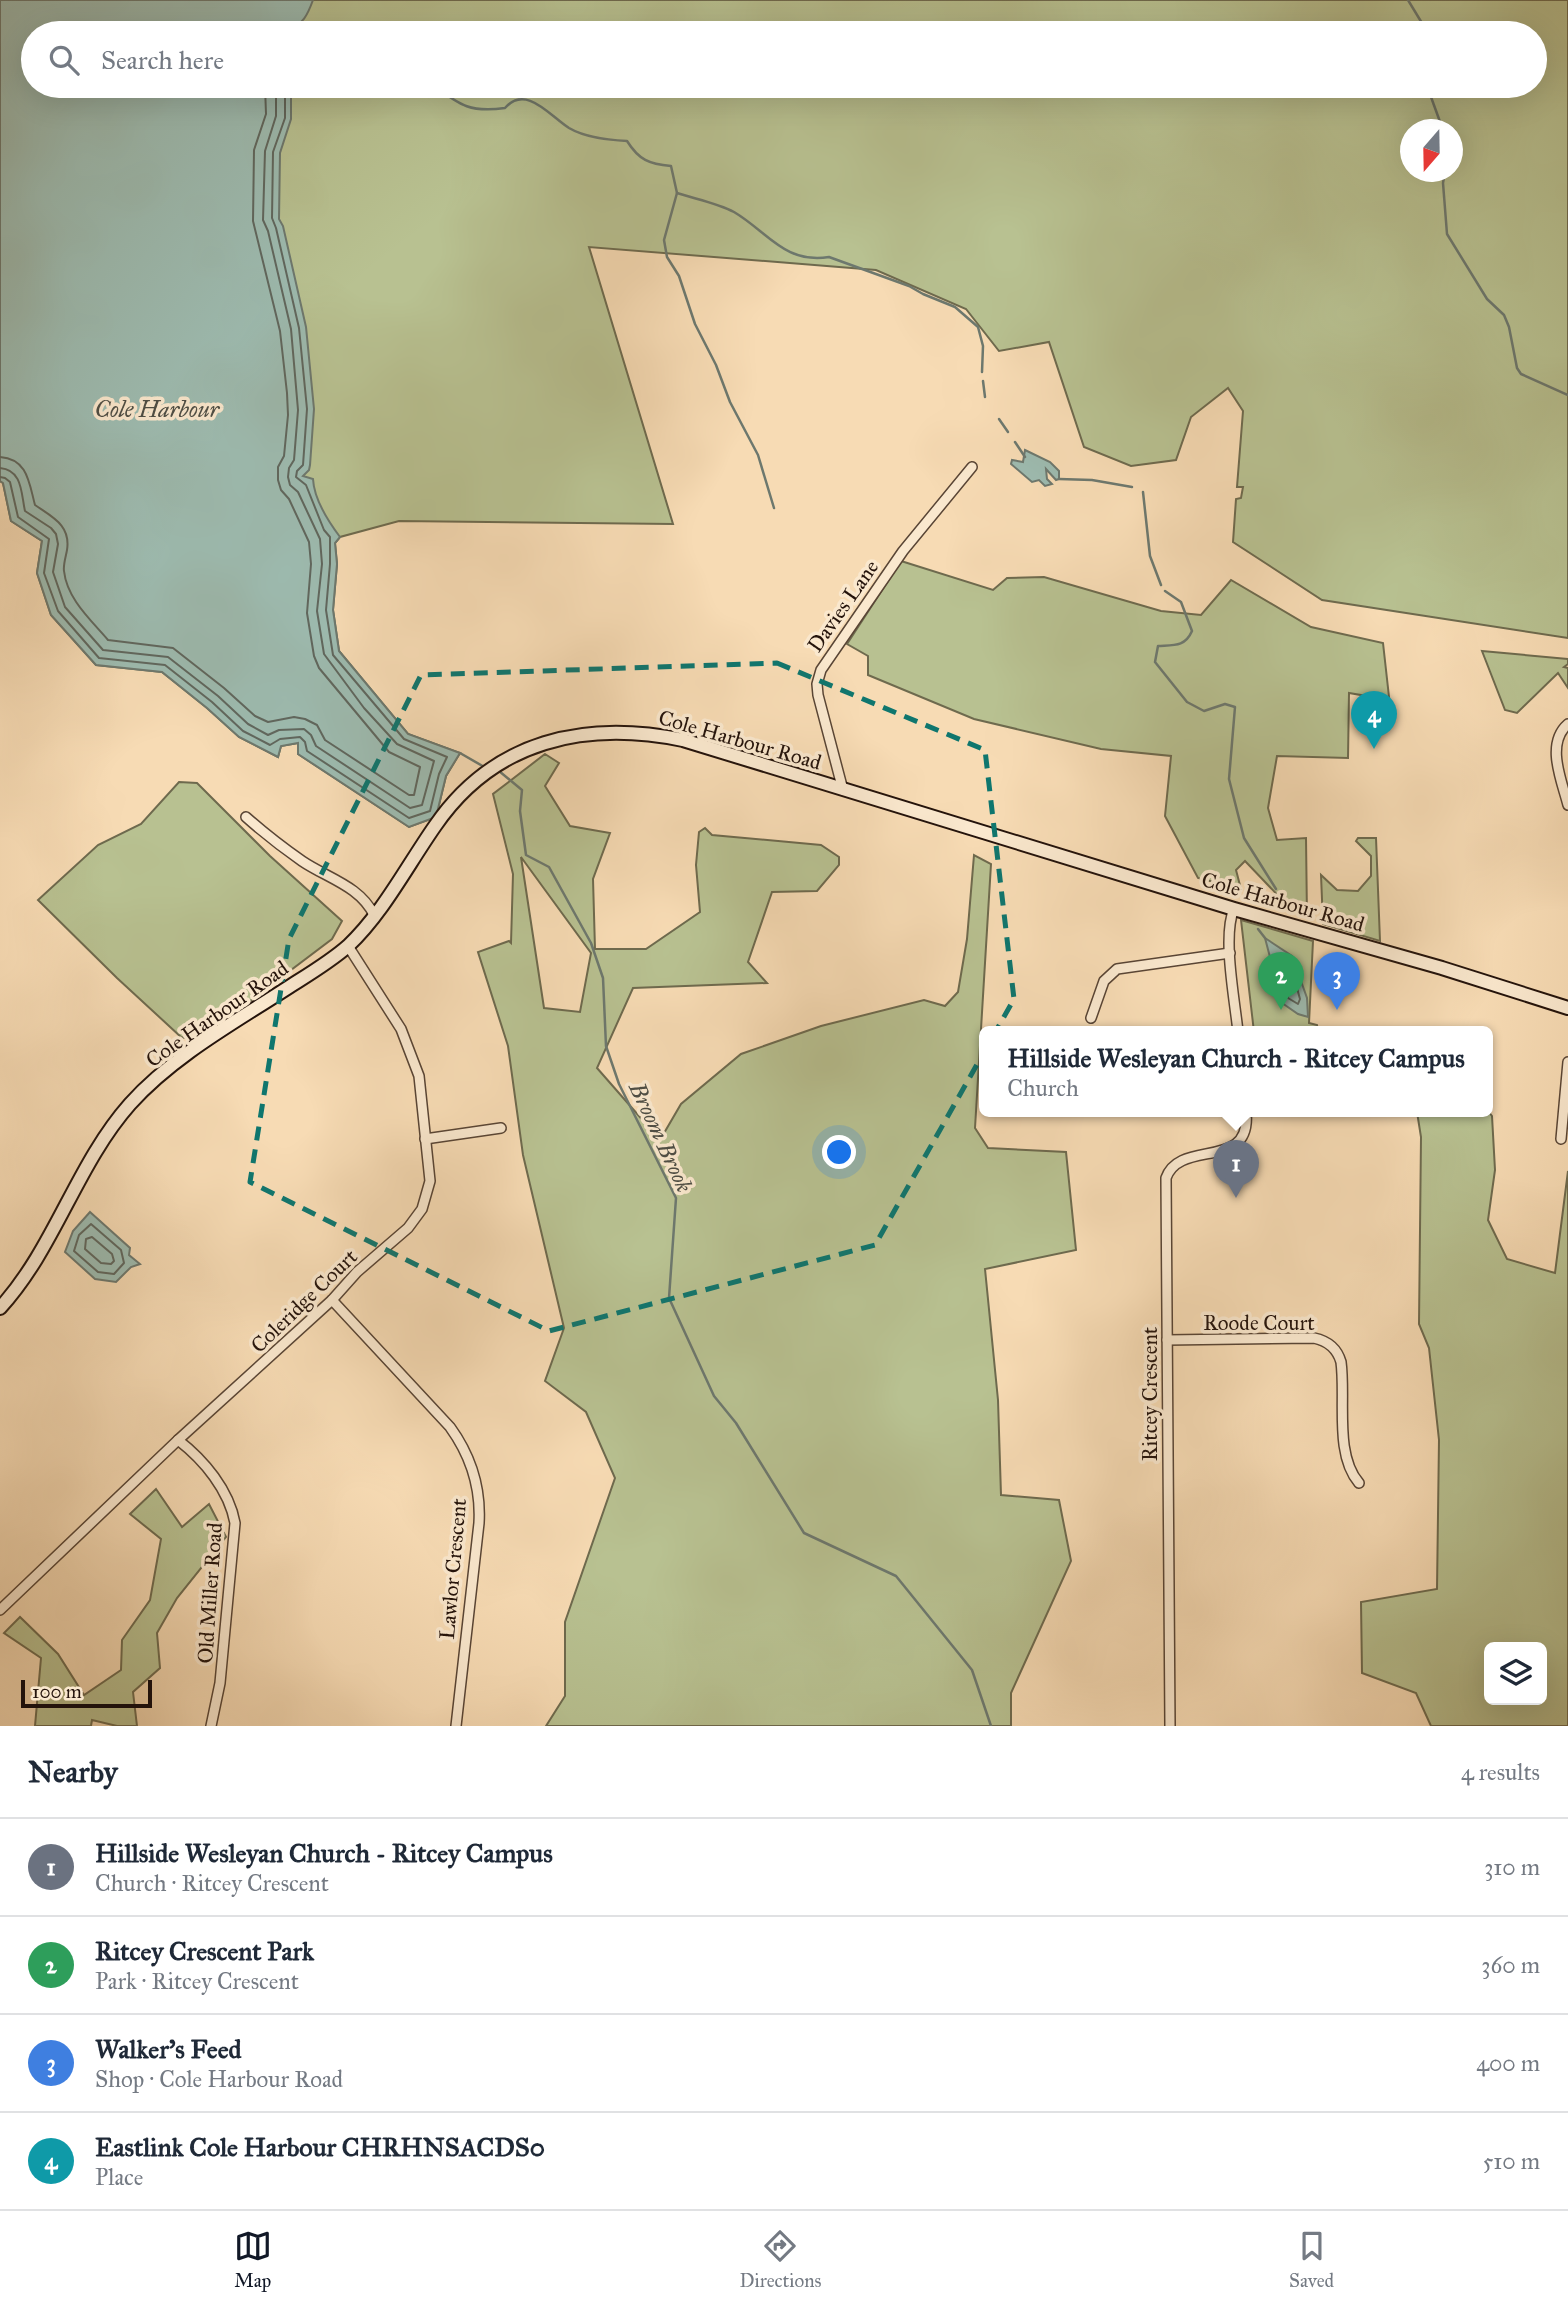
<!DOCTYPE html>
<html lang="en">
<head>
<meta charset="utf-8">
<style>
  body { margin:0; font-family:"IM FELL Great Primer",serif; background:#f2f2f3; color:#1f2937 }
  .controls { position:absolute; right:21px; bottom:21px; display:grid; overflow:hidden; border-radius:10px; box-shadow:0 7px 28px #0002 }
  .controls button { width:63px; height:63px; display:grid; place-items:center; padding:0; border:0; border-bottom:2px solid #e0e1e3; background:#fff; color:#1f2937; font:35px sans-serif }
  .compass { position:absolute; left:1400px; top:119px; width:63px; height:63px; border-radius:50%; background:#fff; box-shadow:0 7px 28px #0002; rotate:200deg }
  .scale { position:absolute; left:21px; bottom:18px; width:131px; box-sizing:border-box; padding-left:7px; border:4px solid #24130b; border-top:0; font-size:19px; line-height:24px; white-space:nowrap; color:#24130b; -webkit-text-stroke:5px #fae8ce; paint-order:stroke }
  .you { position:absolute; left:840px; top:1153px; width:24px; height:24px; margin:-18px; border:5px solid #fff; border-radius:50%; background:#1a73e8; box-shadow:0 0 0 10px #1a73e833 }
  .badge { display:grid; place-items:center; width:46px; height:46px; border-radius:50%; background:#111827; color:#fff; font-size:23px; font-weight:700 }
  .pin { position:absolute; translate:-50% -58px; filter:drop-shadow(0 2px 4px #0008) }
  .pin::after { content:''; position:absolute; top:37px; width:24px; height:21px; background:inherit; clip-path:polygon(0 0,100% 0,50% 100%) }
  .popup { position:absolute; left:979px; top:1026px; width:514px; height:91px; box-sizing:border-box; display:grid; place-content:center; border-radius:10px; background:#fff; filter:drop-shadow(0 2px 5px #0005); font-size:23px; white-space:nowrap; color:#747a83 }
  .popup b { font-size:26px; color:#1f2937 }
  .popup::after { content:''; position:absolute; left:50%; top:100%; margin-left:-14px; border:14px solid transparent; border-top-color:#fff }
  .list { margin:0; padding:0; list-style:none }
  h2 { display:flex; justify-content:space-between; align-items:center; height:91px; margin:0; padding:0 28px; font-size:30px }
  h2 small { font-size:23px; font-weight:400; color:#747a83 }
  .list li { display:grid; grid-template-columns:46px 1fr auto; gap:21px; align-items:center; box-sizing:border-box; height:98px; padding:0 28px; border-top:2px solid #e0e1e3 }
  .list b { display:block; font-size:26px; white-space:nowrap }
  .list p { margin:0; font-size:23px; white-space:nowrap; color:#747a83 }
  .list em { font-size:23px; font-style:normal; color:#747a83 }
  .icon { flex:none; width:38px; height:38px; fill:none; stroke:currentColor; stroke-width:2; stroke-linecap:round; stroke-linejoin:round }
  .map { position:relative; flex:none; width:1568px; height:1726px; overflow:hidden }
  .search { position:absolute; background:#fff; box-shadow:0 7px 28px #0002; left:21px; right:21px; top:21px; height:77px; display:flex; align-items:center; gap:18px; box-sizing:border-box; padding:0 24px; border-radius:38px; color:#747a83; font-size:26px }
  .sheet { height:483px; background:#fff }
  nav { display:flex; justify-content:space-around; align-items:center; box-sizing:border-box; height:98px; border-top:2px solid #e0e1e3; background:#fff; font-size:19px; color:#747a83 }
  nav a { display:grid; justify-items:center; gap:4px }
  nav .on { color:#111827 }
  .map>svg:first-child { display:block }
  .green { fill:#b8c191; stroke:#6e6a4e; stroke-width:2; fill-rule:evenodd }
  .water { fill:#9dbbb0; stroke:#6d786e; stroke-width:2 }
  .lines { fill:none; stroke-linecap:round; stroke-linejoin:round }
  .shore { stroke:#60675e; stroke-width:2 }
  .stream { stroke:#6d786e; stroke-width:2.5 }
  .street-casing { stroke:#594535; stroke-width:12 }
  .secondary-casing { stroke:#24130b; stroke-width:16 }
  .street { stroke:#fae8ce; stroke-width:9 }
  .secondary { stroke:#fae8ce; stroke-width:12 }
  .marked { fill:none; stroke:#0f766e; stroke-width:5; stroke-dasharray:14 9; stroke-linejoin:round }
  .labels { text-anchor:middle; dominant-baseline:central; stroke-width:7; stroke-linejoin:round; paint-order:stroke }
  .street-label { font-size:21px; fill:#24130b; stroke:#fae8ce }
  .water-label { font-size:23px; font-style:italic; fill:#4e4e45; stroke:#fae8ce }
</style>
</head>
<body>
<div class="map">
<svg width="1568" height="1726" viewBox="0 0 1568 1726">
  <rect width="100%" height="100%" fill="#f7dbb4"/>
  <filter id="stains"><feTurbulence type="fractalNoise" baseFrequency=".00286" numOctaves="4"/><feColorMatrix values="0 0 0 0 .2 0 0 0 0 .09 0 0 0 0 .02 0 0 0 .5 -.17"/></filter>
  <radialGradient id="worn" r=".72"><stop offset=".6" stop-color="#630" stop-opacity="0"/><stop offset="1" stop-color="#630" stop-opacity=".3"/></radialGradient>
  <g class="green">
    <path d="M0,0H1568V638L1322,600L1233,542L1236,499L1241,498L1243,487H1237L1243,411L1228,388L1191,417L1176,460L1131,466L1084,447L1049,342L999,351L966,309L876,270L589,247L673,524L399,521L340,537L335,543L337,564L333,610L339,651L408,734L460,753L446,776L436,817L409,827L298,754V743L281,746L278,757L239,737L207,708L162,672L96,665L51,615L37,573L42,541L11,521L3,483L0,481ZM33,33H1535V86H33ZM1410,130H1452V172H1410Z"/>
    <polygon points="901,561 993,590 1007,578 1044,577 1161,611 1201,615 1231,580 1311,627 1383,643 1392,724 1371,722 1370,719 1386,720 1383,706 1378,698 1349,693 1348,758 1277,756 1268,808 1277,840 1306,838 1307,918 1289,907 1245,861 1236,870 1241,889 1198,878 1165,816 1171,756 1101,749 974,719 868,675 868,656 847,644"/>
    <polygon points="1482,651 1568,659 1568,664 1564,667 1568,668 1568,688 1558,673 1517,713 1505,710"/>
    <path d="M545,754L559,763L545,786L570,826L610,833L593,879L595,949H646L700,912L696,865L699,832L705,828L712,835L821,845L839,857V865L817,891L772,892L748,962L767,983L633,988L597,1068L660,1140L681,1104L741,1054L821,1026L924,1000L945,1006L958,992L967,939L974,855L991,864L975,1128L988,1148L1066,1152L1076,1250L985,1269L998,1400L1001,1495L1059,1500L1071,1561L1011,1693V1726H546L565,1696V1622L615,1478L586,1412L545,1381L564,1328L523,1155L508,1046L478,952L509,941L511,943L513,874L493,794ZM521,857L591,953L580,1012L544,1008Z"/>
    <polygon points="179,782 197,783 270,856 342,921 332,939 197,1041 181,1037 117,978 38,900 98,845 141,824"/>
    <polygon points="1358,838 1376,838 1380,941 1323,924 1321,875 1337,890 1358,891 1371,876 1371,856 1356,841"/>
    <polygon points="1241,920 1313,941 1309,1023 1317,1025 1318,1032 1254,1032"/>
    <path d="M1488,1111L1492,1116L1495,1170L1488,1220L1507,1259L1555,1273L1568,1171V1726H1431L1416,1693L1362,1673L1361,1602L1437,1589L1439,1440L1429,1348L1419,1324L1421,1137L1417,1112ZM1489,1647H1542V1700H1489Z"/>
    <polygon points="156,1489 182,1527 209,1504 226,1537 177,1598 157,1633 160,1668 133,1692 137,1726 117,1726 92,1720 91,1726 35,1726 41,1658 4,1633 20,1617 58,1654 84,1695 121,1670 122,1640 150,1600 161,1539 130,1514"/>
  </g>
  <g class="water">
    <path d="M0,0H313C308,14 303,25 288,30L286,33H33V86H291V119L280,153L279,219L283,226L306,327L314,409L310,465L309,470L303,476L313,479C314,499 328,521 340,537L335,543L337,564L333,610L339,651L408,734L460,753L446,776L436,817L409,827L298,754V743L281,746L278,757L239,737L207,708L162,672L96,665L51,615L37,573L42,541L11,521L3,483L0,481Z"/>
    <polygon points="1025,450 1050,462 1059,471 1059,479 1056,480 1046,469 1047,479 1052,484 1045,486 1039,480 1032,482 1011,464 1012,460 1023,462"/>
    <polygon points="1265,938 1292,956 1307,998 1308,1017 1298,1014 1282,1003"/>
    <polygon points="90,1212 130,1248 129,1255 140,1264 131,1267 116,1282 95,1279 65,1252 73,1231"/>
  </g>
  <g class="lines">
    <g class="shore">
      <path d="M0,457C28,459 29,483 35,505C52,517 71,525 67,550C66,556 63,565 64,571C67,599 91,620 108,640L173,648L224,688L255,716L268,722L294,717L305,719L317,725L325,740L409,795H414L420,767L389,752L319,668L314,656L307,613L311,564L309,542L289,499L281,490L278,480V467L284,456L288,415L287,393L280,331L253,221L254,150L266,114L265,86"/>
      <path d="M0,468C23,470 21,494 25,511L51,528L56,534L58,544L53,572L65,607L103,650L168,657L218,696L248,724L268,735L279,730L304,729L311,735L316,746L410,808L422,805L434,761L397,744L364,708L324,654L317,611L322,564L320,539L298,492L290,485L288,477L289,468L294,460L298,410L291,329L268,231L263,220L265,151L276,116V86"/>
      <polyline points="0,477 5,478 10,482 18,517 49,539 44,573 58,611 99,658 165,665 212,702 243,731 270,745 280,739 300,737 305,742 307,751 409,818 430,811 439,774 447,757 404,739 333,655 326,610 330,564 330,537 324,530 306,485 296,477 297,471 303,465 307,409 299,328 276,228 272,218 273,152 285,118 285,86"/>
      <path d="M1281,957C1293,964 1296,986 1300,999L1298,1004L1288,998L1278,961Z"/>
      <polygon points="91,1224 121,1250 124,1263 114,1274 98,1272 74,1251 79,1235"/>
      <polygon points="92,1237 112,1254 114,1261 111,1264 101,1263 85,1249 86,1239"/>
    </g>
    <g class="stream">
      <polyline points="1408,0 1428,33"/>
      <path d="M434,86C460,105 470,113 505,108C526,84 550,116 569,128C586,138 609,140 627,141C639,160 649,164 671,166L677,193L664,240L667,257L679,276L695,324L716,365L730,402L758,455L774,508"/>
      <polyline points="1427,86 1443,130"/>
      <polyline points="1445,172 1443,183 1447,234 1487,299 1504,315 1509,327 1517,368 1521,374 1568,395"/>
      <path d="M677,193C695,199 717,203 734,212C768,232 784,264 829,257L909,286L923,294L955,307L978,327L983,346L982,372"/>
      <polyline points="983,381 985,397"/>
      <polyline points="999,419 1008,432"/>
      <polyline points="1015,442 1025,457"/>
      <polyline points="1059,479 1092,480 1132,487"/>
      <polyline points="1143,492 1150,556 1161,585"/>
      <path d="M1165,591L1181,602L1192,631C1185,647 1174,645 1158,646L1155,662L1187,702L1204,711L1225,704L1235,707L1229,779L1244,838L1276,889"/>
      <polyline points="460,753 486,768"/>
      <polyline points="499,771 522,790 520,811 526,855 549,867 591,943 603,978 606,1046 619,1084 676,1198 669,1298 714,1396 736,1423 804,1533 896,1576 972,1670 991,1726"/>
      <polyline points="1258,929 1265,938"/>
    </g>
    <g class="street-casing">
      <g id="street">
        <path d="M1568,724C1545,744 1562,781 1568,805"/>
        <polyline points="843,790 818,695 817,684 821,670 903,551 972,467"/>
        <path d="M246,817C264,833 282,847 302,861C327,878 360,886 374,915"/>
        <path d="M1234,909C1222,936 1235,1001 1238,1032"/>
        <polyline points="1091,1018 1104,981 1117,969 1230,953"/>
        <polyline points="425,1139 501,1128"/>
        <polyline points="1561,1139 1568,1062"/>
        <path d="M332,1300L450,1427C471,1456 481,1488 479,1523L456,1726"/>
        <path d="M1167,1340L1314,1338C1328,1341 1337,1348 1341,1362C1346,1399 1334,1454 1359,1483"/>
        <path d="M178,1440C204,1460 229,1490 235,1523L220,1683L211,1726"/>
        <polyline points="0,1610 178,1440 332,1300 357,1272 408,1228 422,1209 430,1181 419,1076 401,1029 348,946"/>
        <path d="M1170,1726L1166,1178C1180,1138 1252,1172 1246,1112"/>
      </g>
    </g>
    <g class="secondary-casing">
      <path id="secondary" d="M0,1308C55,1248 76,1165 130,1104C174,1055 237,1021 292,985C311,973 331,961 348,946C383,913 407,866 435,826C494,740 585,720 683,740L1234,909L1442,968L1568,1008"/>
    </g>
    <use href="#street" class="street"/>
    <use href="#secondary" class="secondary"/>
  </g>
  <path class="marked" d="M777,663L985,750L1014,999L875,1245L549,1331L250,1182L289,939L421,675Z"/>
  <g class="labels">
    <g class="street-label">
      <text transform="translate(843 606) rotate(-55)">Davies Lane</text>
      <text transform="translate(740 740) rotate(16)">Cole Harbour Road</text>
      <text transform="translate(1283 902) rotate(16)">Cole Harbour Road</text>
      <text transform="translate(217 1014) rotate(-35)">Cole Harbour Road</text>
      <text transform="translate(304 1301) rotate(-44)">Coleridge Court</text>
      <text x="1259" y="1323">Roode Court</text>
      <text transform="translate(1150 1394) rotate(-90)">Ritcey Crescent</text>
      <text transform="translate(453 1569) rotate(-85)">Lawlor Crescent</text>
      <text transform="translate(210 1593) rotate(-86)">Old Miller Road</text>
    </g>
    <g class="water-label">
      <text x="157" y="409">Cole Harbour</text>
      <text transform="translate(661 1137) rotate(65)">Broom Brook</text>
    </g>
  </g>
  <rect width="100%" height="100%" filter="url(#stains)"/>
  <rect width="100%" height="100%" fill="url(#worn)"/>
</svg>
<div class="controls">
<button><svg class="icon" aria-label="layers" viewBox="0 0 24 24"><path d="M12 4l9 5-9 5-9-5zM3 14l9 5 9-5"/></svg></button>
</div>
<svg class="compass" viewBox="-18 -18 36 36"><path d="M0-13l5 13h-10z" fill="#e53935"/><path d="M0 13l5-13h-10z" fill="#747a83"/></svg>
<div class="scale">100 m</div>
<div class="you"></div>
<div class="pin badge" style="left:1236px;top:1198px;background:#6b7280">1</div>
<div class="popup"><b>Hillside Wesleyan Church - Ritcey Campus</b>Church</div>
<div class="pin badge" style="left:1281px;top:1010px;background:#2e9e5b">2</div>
<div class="pin badge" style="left:1337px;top:1010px;background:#3f7fe0">3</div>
<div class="pin badge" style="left:1374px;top:749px;background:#0f9aa8">4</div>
<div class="search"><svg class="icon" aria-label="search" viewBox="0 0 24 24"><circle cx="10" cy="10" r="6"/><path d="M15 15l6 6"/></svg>Search here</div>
</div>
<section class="sheet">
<h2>Nearby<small>4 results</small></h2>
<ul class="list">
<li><span class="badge" style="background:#6b7280">1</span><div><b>Hillside Wesleyan Church - Ritcey Campus</b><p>Church · Ritcey Crescent</p></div><em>310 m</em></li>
<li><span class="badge" style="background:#2e9e5b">2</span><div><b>Ritcey Crescent Park</b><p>Park · Ritcey Crescent</p></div><em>360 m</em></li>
<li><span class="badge" style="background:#3f7fe0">3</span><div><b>Walker's Feed</b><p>Shop · Cole Harbour Road</p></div><em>400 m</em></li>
<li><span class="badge" style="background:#0f9aa8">4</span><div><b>Eastlink Cole Harbour CHRHNSACDS0</b><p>Place</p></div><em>510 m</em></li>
</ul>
</section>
<nav>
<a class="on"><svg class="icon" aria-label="map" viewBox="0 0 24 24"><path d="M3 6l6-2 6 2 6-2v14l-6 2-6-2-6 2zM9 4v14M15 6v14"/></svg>Map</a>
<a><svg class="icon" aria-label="directions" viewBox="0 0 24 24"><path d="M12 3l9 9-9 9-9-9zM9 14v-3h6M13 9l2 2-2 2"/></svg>Directions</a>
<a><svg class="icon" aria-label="saved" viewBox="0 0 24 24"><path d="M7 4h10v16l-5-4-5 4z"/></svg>Saved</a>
</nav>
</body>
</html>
